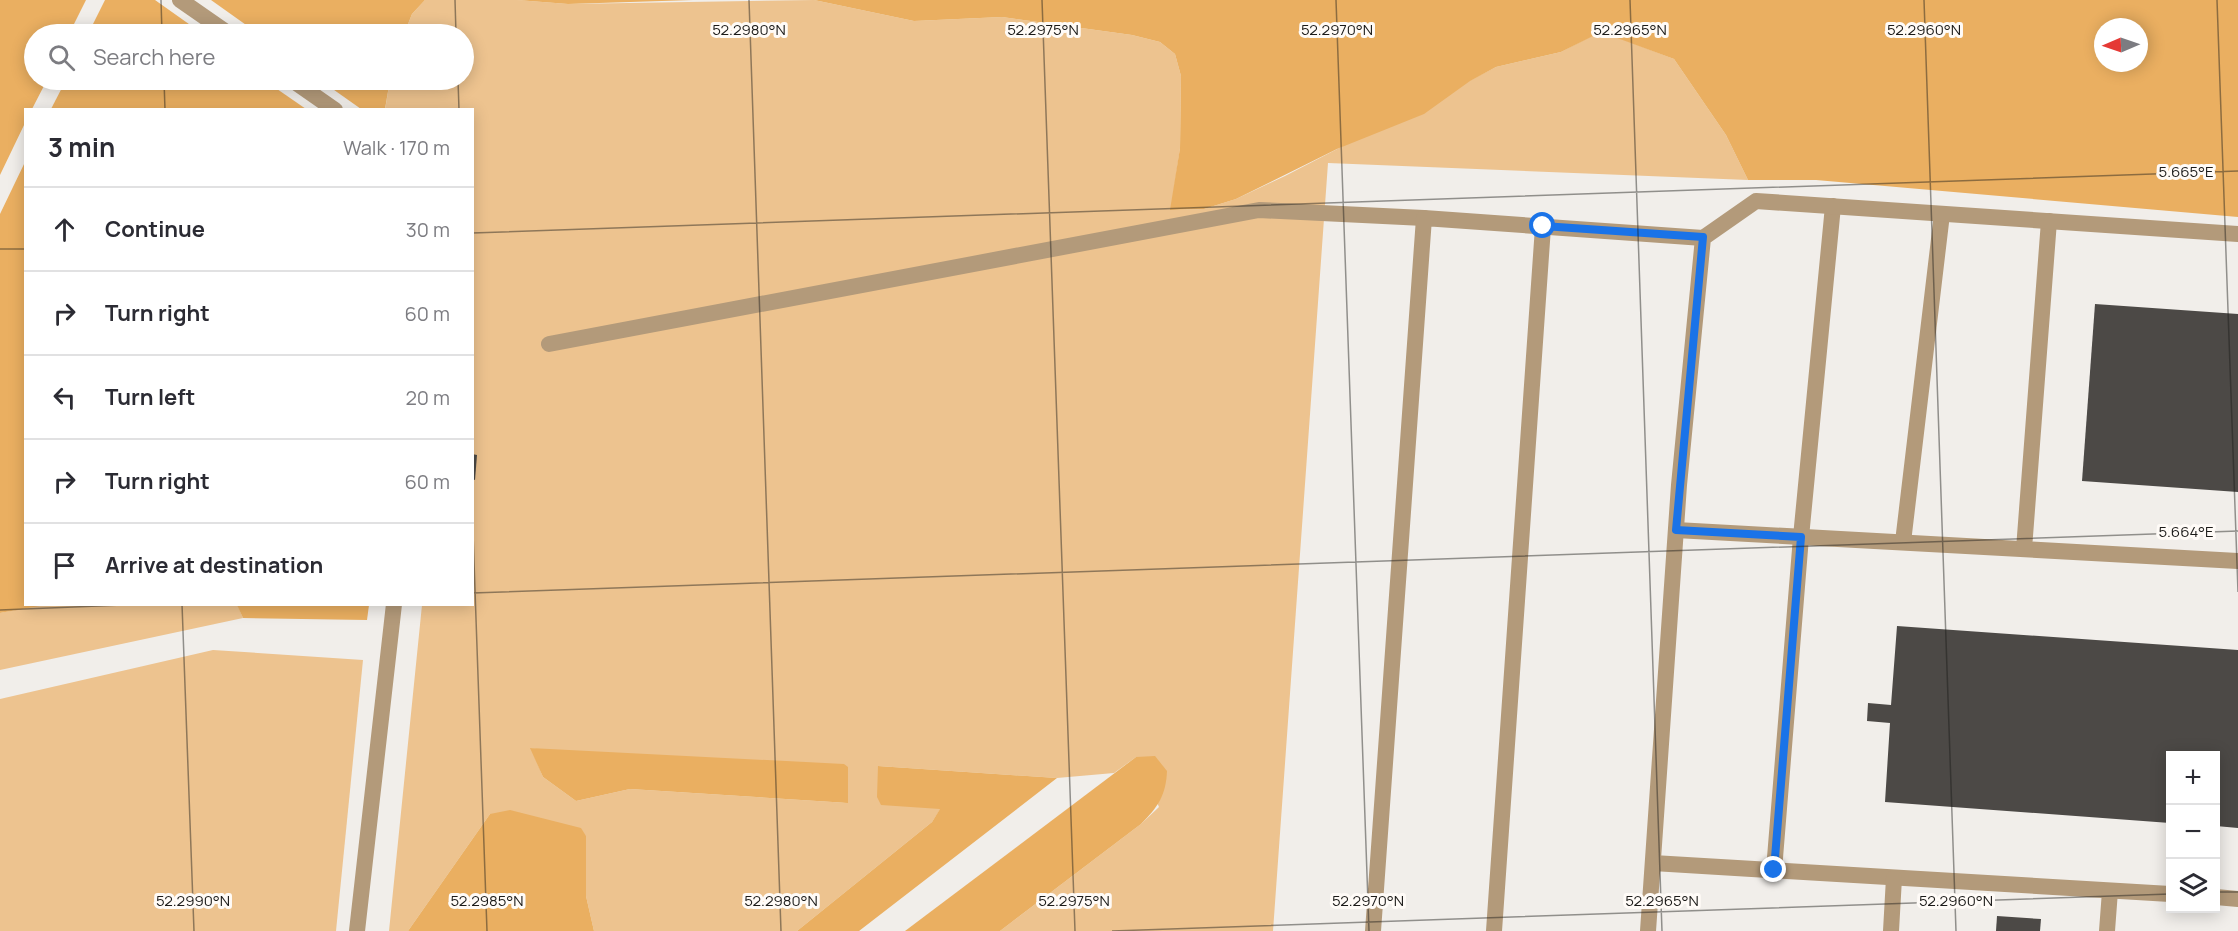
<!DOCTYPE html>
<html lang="en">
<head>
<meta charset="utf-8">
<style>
  body { margin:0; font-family:Manrope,sans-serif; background:#f7f7f7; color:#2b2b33 }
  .controls { position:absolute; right:18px; bottom:18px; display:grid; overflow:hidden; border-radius:0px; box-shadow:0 3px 15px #0003 }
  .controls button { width:54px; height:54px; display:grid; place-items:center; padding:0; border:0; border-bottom:2px solid #e1e1e2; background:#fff; color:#2b2b33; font:30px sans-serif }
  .compass { position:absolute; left:2094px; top:18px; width:54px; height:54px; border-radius:50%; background:#fff; box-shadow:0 3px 15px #0003; rotate:268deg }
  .stop { position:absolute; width:18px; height:18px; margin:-14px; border:4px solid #1a73e8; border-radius:50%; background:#fff }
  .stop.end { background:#1a73e8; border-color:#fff; box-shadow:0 2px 6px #0008 }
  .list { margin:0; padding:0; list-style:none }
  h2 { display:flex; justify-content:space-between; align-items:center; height:78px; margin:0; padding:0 24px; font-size:26px }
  h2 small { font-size:20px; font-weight:400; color:#7c7c81 }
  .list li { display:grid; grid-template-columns:39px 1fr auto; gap:18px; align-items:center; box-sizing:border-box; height:84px; padding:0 24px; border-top:2px solid #e1e1e2 }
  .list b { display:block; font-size:22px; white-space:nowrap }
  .list em { font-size:20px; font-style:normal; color:#7c7c81 }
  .icon { flex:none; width:33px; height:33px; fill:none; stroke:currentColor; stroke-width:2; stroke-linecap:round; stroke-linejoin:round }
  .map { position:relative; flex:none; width:2238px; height:931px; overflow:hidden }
  .search { position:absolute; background:#fff; box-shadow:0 3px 15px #0003; left:24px; top:24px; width:450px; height:66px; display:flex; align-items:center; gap:15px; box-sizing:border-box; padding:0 21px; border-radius:33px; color:#7c7c81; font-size:22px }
  .panel { position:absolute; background:#fff; box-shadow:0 3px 15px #0003; left:24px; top:108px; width:450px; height:498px; border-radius:0px }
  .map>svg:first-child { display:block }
  .green { fill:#edc38f; fill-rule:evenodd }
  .forest { fill:#eaaf61; fill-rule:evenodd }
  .building { fill:#4c4946 }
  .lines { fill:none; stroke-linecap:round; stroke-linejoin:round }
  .service { stroke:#b39a7a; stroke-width:16 }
  .route { stroke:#1a73e8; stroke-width:8 }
  .ticks { fill:none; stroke:#1b1a18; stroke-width:1.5; stroke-opacity:0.45 }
  .ticks-label { font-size:15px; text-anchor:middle; fill:#1b1a18; stroke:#fffbf7; stroke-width:6; stroke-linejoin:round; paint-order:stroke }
</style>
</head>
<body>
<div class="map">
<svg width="2238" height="931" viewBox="0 0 2238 931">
  <rect width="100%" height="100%" fill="#f1eeea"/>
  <g class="green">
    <path d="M425,0H517L568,4L814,0L914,21L1002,17L1132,35L1160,42L1175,54L1181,76L1180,148L1171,210L1204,209L1236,199L1285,176L1496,67L1561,52L1601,31L1674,59L1726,135L1748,180L1328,163L1273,931H1000L1141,824L1159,807L1136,757L1114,773L1057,778L878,766L941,808L932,822L797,931H594L586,896V836L490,814L408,931H389L422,605L472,604V110H385L390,80H464V34H404L412,14ZM531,748L848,803L630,789L576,801L543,777Z"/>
    <polygon points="45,604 237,604 243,618 0,670 0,613"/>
    <polygon points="213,650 363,660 336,931 0,931 0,699"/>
  </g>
  <g class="forest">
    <polygon points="0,0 86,0 69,34 34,34 34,80 47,80 32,109 26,110 25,123 0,175"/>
    <polygon points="105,0 155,0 203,34 88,34"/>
    <polygon points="211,0 425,0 412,14 404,34 259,34"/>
    <polygon points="517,0 693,0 568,4"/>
    <path d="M814,0H2238V217L1816,180H1748L1726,135L1674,59L1601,32L1561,52L1496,67L1470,81L1424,114L1337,149L1236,199L1204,209L1170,210L1180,148L1181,76L1175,54L1160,42L1132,35L1002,17L914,21ZM2103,27H2139V63H2103Z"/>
    <polygon points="66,80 264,80 306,109 51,109"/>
    <polygon points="320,80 390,80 385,109 361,109"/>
    <polygon points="25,162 26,604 45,605 0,613 0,214"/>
    <polygon points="237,605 369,605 367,620 243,618"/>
    <polygon points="530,748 844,764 848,767 848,803 630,789 576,801 543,777"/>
    <path d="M1155,756L1167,771C1166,795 1158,807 1141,824L1000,931H905L1136,757Z"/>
    <polygon points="878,766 1057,778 859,931 797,931 932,822 940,809 881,805 877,797"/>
    <polygon points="510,810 581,828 586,836 586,896 594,931 408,931 490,814"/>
  </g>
  <g class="building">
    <polygon points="2095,304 2238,314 2238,492 2082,481"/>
    <polygon points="472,454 477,455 475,480 472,479"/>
    <polygon points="1897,626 2238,650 2238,828 2216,826 2216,756 2170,756 2170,823 1885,802 1890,723 1867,721 1868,703 1891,705"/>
    <polygon points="1997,916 2041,919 2040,931 1996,931"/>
  </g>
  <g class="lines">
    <g class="service">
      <polyline points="180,0 229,34"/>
      <polyline points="292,80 335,110"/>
      <polyline points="549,344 1259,210 1424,218"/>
      <polyline points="1676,530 2238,561"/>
      <polyline points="1903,542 1942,214"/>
      <polyline points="2024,549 2049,221"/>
      <polyline points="1653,863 2170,894"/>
      <polyline points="1774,870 1801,537 1833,206"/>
      <polyline points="2216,897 2238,899"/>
      <polyline points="357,931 394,604"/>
      <polyline points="1373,931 1424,218 1703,238"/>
      <polyline points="1494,931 1543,227"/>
      <polyline points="1648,931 1679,485 1703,238 1756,201 2238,234"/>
      <polyline points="1891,931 1894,878"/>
      <polyline points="2107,931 2110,891"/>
    </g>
  </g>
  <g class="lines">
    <polyline class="route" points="1543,226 1703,237 1676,530 1801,537 1774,870"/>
  </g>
  <path class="ticks" d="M161,0L162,34M455,0L456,34M749,0L781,931M1042,0L1075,931M1336,0L1369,931M1630,0L1662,931M1924,0L1956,931M2217,0L2238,592M164,80L165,110M458,80L459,110M472,233L2238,171M0,249H26M472,505L487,931M472,593L2238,531M182,604L194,931M0,610L147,604M2216,892H2238M1112,931L2170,894"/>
  <g class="ticks-label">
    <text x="749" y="35">52.2980°N</text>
    <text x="1043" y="35">52.2975°N</text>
    <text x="1337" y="35">52.2970°N</text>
    <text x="1630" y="35">52.2965°N</text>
    <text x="1924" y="35">52.2960°N</text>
    <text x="2186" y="177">5.665°E</text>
    <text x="2186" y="537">5.664°E</text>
    <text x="193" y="906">52.2990°N</text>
    <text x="487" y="906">52.2985°N</text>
    <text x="1074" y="906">52.2975°N</text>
    <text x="1368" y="906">52.2970°N</text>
    <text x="781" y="906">52.2980°N</text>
    <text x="1662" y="906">52.2965°N</text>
    <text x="1956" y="906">52.2960°N</text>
  </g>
</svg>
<div class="controls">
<button>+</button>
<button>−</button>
<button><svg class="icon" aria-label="layers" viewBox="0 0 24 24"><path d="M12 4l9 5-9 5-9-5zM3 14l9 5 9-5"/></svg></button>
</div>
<svg class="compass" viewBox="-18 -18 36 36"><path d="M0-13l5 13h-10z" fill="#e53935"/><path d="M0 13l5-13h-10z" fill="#7c7c81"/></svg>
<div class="stop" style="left:1543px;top:226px"></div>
<div class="stop end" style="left:1774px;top:870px"></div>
<div class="search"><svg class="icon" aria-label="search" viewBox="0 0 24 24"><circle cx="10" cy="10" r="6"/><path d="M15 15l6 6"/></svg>Search here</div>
<section class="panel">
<h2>3 min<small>Walk · 170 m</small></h2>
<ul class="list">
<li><svg class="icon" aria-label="ahead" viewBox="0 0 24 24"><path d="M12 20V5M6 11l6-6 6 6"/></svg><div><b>Continue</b></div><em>30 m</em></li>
<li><svg class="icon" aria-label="right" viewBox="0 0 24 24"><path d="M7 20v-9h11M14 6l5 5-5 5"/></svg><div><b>Turn right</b></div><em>60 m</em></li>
<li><svg class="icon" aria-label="left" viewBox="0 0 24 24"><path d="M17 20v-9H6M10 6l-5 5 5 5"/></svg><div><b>Turn left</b></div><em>20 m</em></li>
<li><svg class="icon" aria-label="right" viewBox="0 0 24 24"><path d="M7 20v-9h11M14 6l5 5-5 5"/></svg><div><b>Turn right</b></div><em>60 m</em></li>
<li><svg class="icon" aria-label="arrive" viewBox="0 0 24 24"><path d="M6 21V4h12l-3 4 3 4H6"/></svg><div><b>Arrive at destination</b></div></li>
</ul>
</section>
</div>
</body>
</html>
